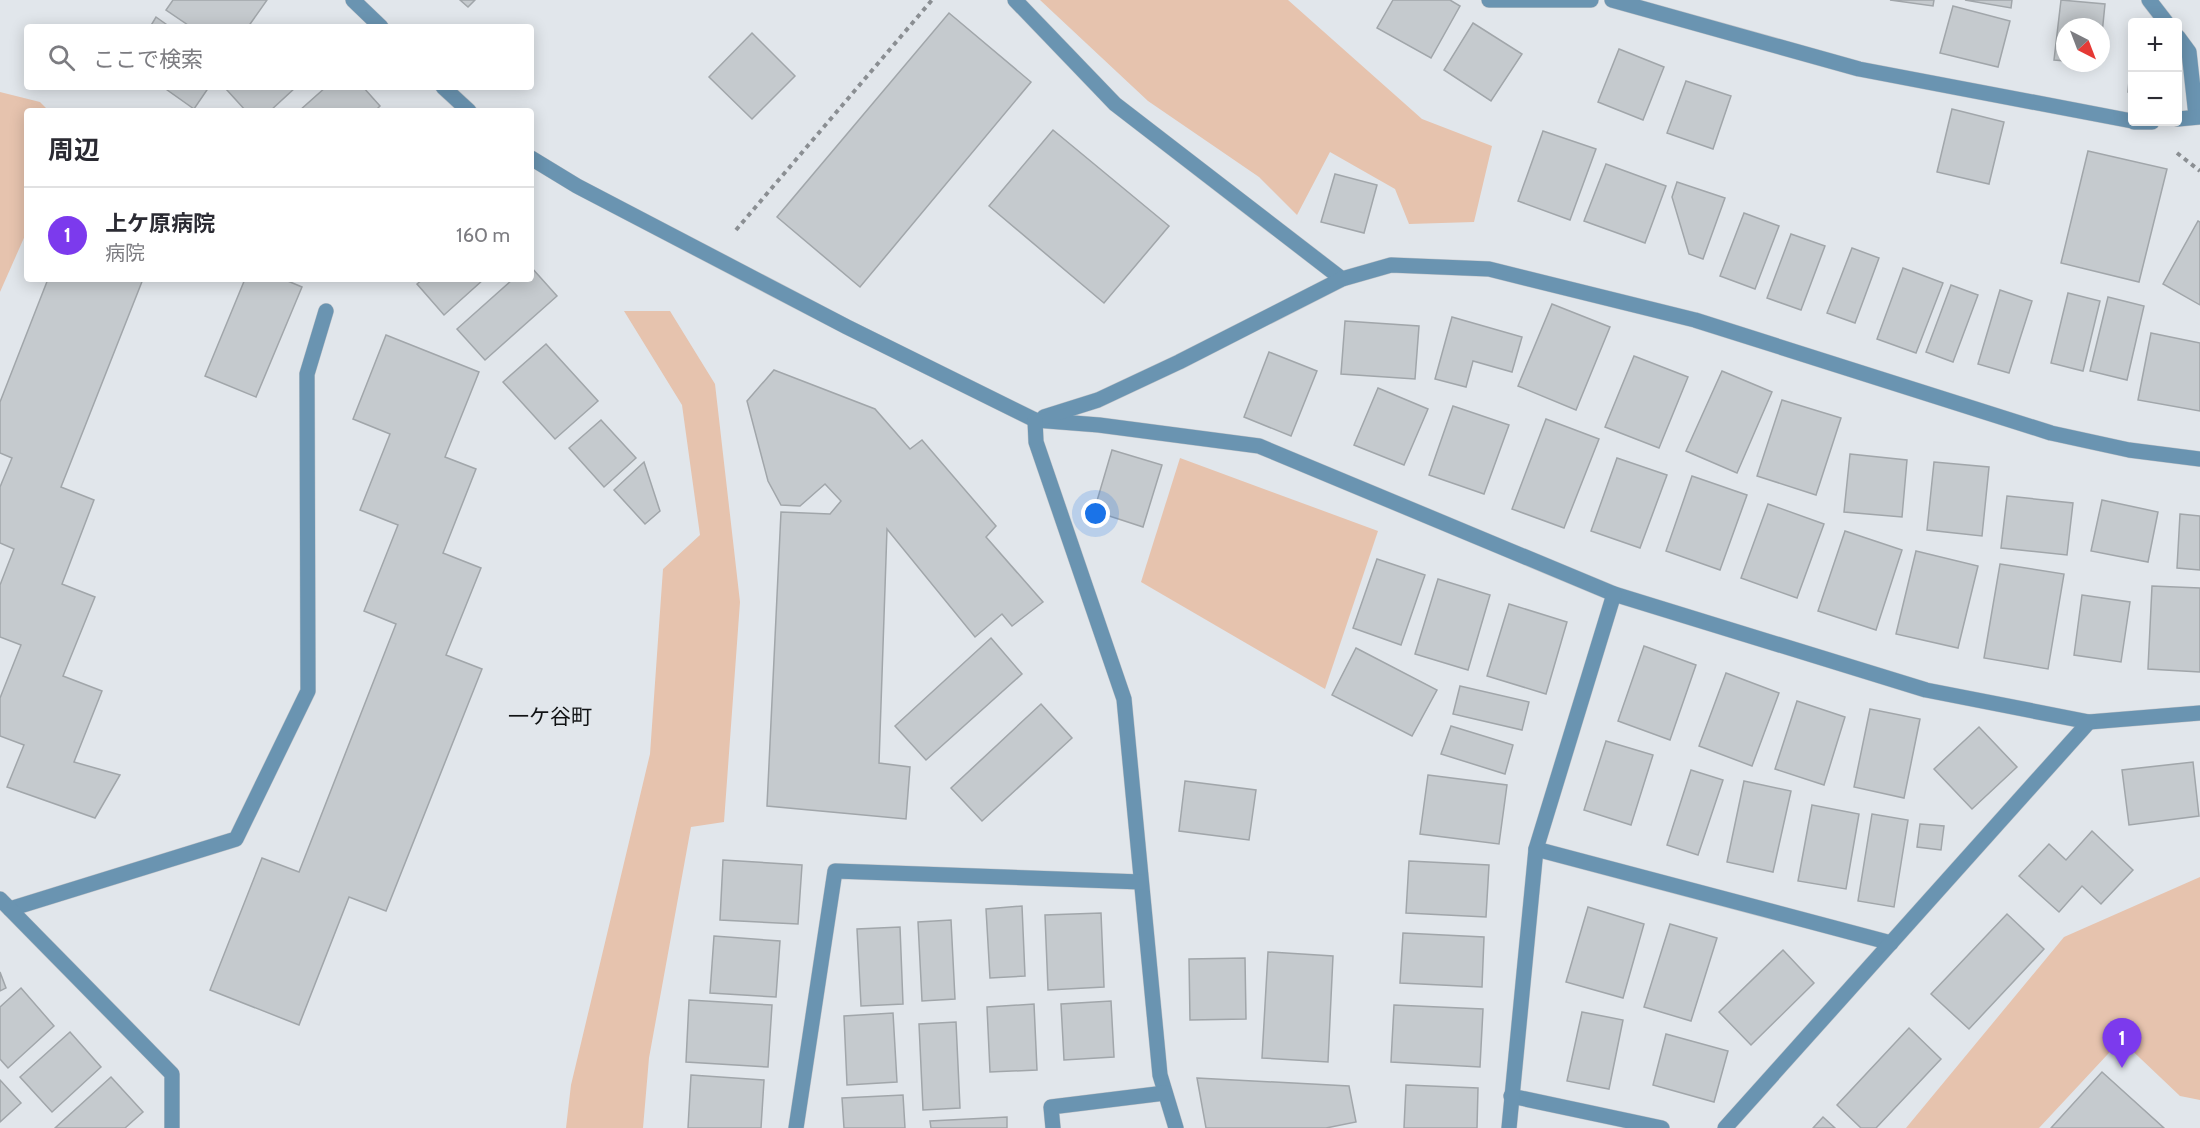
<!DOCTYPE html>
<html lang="ja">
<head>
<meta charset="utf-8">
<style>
  body { margin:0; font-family:Cabin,"Noto Sans JP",sans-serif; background:#f7f7f7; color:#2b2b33 }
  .controls { position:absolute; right:18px; top:18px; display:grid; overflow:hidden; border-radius:6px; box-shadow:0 3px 15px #0003 }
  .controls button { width:54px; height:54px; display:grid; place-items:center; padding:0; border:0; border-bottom:2px solid #e1e1e2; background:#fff; color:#2b2b33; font:30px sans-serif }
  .compass { position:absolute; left:2056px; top:18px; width:54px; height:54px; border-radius:50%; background:#fff; box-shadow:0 3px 15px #0003; rotate:138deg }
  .you { position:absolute; left:1096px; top:514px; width:21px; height:21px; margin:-15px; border:4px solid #fff; border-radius:50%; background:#1a73e8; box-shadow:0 0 0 9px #1a73e833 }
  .badge { display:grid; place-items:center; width:39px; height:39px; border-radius:50%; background:#7c3aed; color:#fff; font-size:20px; font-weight:700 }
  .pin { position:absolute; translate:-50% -50px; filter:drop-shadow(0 2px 3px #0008) }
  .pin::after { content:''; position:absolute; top:32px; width:21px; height:18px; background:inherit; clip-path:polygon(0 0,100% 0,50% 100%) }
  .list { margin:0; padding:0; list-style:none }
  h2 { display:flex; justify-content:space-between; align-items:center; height:78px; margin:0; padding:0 24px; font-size:26px }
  h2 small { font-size:20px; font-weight:400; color:#7c7c81 }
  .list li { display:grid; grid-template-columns:39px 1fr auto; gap:18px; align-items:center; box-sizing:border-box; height:96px; padding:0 24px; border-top:2px solid #e1e1e2 }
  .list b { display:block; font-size:22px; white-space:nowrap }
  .list p { margin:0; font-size:20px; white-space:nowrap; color:#7c7c81 }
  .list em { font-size:20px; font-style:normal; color:#7c7c81 }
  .icon { flex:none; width:33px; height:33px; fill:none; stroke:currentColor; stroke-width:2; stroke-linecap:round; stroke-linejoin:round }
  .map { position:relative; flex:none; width:2200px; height:1128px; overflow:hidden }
  .search { position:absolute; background:#fff; box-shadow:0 3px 15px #0003; left:24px; top:24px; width:510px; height:66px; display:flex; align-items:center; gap:15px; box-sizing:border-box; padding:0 21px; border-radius:6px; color:#7c7c81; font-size:22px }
  .panel { position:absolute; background:#fff; box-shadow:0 3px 15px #0003; left:24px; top:108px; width:510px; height:174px; border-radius:6px }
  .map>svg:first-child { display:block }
  .green { fill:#e6c3ae }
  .building { fill:#c5cace; stroke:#a1a6aa; stroke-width:1.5 }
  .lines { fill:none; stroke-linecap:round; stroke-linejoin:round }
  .service-casing { stroke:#c0c4c9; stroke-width:16 }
  .minor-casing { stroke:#c0c4c9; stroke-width:16 }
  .path { stroke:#8a8e92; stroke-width:4; stroke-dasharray:4.5 4.5; stroke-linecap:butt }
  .service { stroke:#6a94b1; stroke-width:15 }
  .minor { stroke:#6a94b1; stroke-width:15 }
  .labels { text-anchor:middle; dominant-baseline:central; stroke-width:6; stroke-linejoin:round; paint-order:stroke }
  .neighbourhood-label { font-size:21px; fill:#111314; stroke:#e1e6eb }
</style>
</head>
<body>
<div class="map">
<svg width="2200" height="1128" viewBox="0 0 2200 1128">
  <rect width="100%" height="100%" fill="#e1e6eb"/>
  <g class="green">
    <polygon points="1040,0 1288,0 1422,119 1492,146 1474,222 1409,224 1395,189 1330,152 1297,215 1259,177 1148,101"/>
    <polygon points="0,92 40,102 49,111 27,111 27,231 0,292"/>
    <polygon points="624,311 670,311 715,384 740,602 724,822 691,827 649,1058 643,1128 566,1128 571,1085 650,754 663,569 700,535 682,405"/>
    <polygon points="1180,458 1378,531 1325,689 1141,582"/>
    <polygon points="2200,877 2200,1100 2180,1096 2121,1040 2039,1128 1906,1128 2064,937"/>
  </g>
  <g class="building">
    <polygon points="173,0 267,0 248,27 191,27 166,10"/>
    <polygon points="460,0 475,0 468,7"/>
    <polygon points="1393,0 1450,0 1460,6 1431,58 1377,28"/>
    <polygon points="1890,0 1934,0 1933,6"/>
    <polygon points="1965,0 2012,0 2011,8"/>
    <polygon points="2061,0 2105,4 2101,44 2101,27 2065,27 2065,61 2054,60"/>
    <polygon points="1953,6 2010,21 1998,67 1940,53"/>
    <polygon points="949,13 1031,82 860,287 777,217"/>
    <polygon points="156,17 170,27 150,27"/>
    <polygon points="1473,23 1522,54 1491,101 1444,70"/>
    <polygon points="752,33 795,76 752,119 709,77"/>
    <polygon points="2132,46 2132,92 2128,92"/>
    <polygon points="1619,49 1664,67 1643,120 1598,102"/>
    <polygon points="1686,81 1731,96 1713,149 1667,133"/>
    <polygon points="163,87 209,87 194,109"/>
    <polygon points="228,87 296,87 270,111 246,111 226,89"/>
    <polygon points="326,87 363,87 380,106 375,111 299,111"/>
    <polygon points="1952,109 2004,122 1989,184 1937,172"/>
    <polygon points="1053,130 1169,226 1104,303 989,206"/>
    <polygon points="1543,131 1596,149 1570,220 1518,201"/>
    <polygon points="2088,151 2167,169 2139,282 2061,263"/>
    <polygon points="1606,164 1666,186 1645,243 1584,221"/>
    <polygon points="1335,174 1377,185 1364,233 1321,222"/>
    <polygon points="1677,182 1725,198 1703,259 1689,254 1672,197"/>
    <polygon points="1744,213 1779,226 1755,289 1720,276"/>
    <polygon points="2198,221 2200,222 2200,305 2163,284"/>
    <polygon points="1791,234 1825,246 1801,310 1767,298"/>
    <polygon points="1852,248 1879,258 1855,323 1827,313"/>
    <polygon points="531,267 557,296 485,360 457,329 513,279 531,279"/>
    <polygon points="1903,268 1943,283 1916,353 1877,339"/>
    <polygon points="48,279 143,279 61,487 94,500 62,584 95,597 63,676 102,691 74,762 120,775 95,818 7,787 24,745 0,736 0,698 21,645 0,637 0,585 14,549 0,543 0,487 12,458 0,453 0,402"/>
    <polygon points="245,279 283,279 302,287 256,397 205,376"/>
    <polygon points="423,279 484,279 444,315 417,284"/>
    <polygon points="1951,285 1978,295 1953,362 1926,352"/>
    <polygon points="2000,290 2032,301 2009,373 1978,364"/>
    <polygon points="2068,293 2100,301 2083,371 2051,363"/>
    <polygon points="2108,297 2144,306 2127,380 2090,371"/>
    <polygon points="1552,304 1610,327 1576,410 1518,386"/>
    <polygon points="1452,317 1522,337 1512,372 1473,361 1466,387 1435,379"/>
    <polygon points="1345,321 1419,326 1415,379 1341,374"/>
    <polygon points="2151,333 2200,343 2200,411 2138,400"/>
    <polygon points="386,335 479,372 445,457 476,469 443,553 481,568 446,655 482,669 386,911 349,897 299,1025 210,990 262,858 299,872 396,624 364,611 398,525 360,510 390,434 353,419"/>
    <polygon points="546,344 598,401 555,439 503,382"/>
    <polygon points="1269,352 1317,371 1291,436 1244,417"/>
    <polygon points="1634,356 1688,377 1659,448 1605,427"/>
    <polygon points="774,370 875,409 910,449 922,440 996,526 986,537 1043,602 1012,626 1002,614 975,637 887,529 879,763 910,767 906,819 767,806 781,512 830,514 841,501 825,484 800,506 781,505 768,481 747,401"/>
    <polygon points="1722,371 1772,392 1737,473 1686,451"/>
    <polygon points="1378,388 1428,409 1404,465 1354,445"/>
    <polygon points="1782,400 1841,418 1816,495 1757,476"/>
    <polygon points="1453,406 1509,425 1484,494 1429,475"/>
    <polygon points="1546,419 1599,439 1564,528 1512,509"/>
    <polygon points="601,420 636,458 604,487 569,448"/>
    <polygon points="1112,450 1162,465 1143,527 1094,511"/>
    <polygon points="1850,454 1907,460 1902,517 1844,512"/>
    <polygon points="1617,458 1667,475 1640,548 1591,531"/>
    <polygon points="644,462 660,511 645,524 614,490"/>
    <polygon points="1934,462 1989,467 1982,536 1927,530"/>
    <polygon points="1692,476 1747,495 1720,570 1666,551"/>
    <polygon points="2007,496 2073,503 2067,555 2001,548"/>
    <polygon points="2102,500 2158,512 2148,562 2091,551"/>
    <polygon points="1768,504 1824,524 1797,598 1741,578"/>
    <polygon points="2180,514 2200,516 2200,570 2177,568"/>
    <polygon points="1845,531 1902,550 1876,630 1818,611"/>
    <polygon points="1916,551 1978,566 1958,648 1896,634"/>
    <polygon points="1377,559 1425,575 1401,645 1353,628"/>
    <polygon points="2000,564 2064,574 2048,669 1984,658"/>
    <polygon points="1438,579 1490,595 1468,670 1415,654"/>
    <polygon points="2152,586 2200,588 2200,672 2148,669"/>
    <polygon points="2082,595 2130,602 2121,662 2074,655"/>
    <polygon points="1509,604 1567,622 1546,694 1487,676"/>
    <polygon points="991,638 1022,674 926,760 895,726"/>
    <polygon points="1644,646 1696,665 1670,740 1618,721"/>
    <polygon points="1356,648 1437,690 1412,736 1332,695"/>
    <polygon points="1726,673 1779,693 1752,766 1699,746"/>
    <polygon points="1460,686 1529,702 1522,730 1453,714"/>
    <polygon points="1797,701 1845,717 1824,785 1775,769"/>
    <polygon points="1041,704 1072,738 982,821 951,788"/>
    <polygon points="1870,709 1920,719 1904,798 1854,787"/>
    <polygon points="1451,726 1513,745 1505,774 1441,754"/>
    <polygon points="1979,727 2017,767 1972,809 1934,769"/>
    <polygon points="1606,741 1653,755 1631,825 1584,810"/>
    <polygon points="2193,762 2199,816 2129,825 2122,770"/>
    <polygon points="1691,770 1723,780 1698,855 1667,845"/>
    <polygon points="1428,775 1507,785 1499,844 1420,834"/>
    <polygon points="1185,781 1256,790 1249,840 1179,831"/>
    <polygon points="1744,781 1791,791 1773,872 1727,862"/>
    <polygon points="1812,805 1859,814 1846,889 1798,881"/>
    <polygon points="1872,814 1908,820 1894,907 1858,901"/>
    <polygon points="1920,824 1944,826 1941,850 1917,847"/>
    <polygon points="2092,831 2133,870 2101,904 2082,886 2059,912 2019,876 2049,844 2066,860"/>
    <polygon points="723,860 802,865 798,924 720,920"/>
    <polygon points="1409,861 1489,865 1486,917 1406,913"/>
    <polygon points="1022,906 1025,976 990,978 986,909"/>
    <polygon points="1588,907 1644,924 1623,998 1566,982"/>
    <polygon points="1101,913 1104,987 1048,990 1045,915"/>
    <polygon points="2007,914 2044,949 1969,1029 1931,994"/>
    <polygon points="951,920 955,999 922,1001 918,922"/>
    <polygon points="1670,924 1717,938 1691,1021 1644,1007"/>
    <polygon points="900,927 903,1004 861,1006 857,929"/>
    <polygon points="1403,933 1484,937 1482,987 1400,983"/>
    <polygon points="714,936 780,941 776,997 710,993"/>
    <polygon points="1783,950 1814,983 1751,1045 1719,1012"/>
    <polygon points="1268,952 1333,956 1328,1062 1262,1058"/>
    <polygon points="1245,958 1246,1019 1190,1020 1189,959"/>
    <polygon points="0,972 6,988 0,991"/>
    <polygon points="21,988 54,1026 8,1068 0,1059 0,1007"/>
    <polygon points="689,1000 772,1005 768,1067 686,1062"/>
    <polygon points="1111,1001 1114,1057 1064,1060 1061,1004"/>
    <polygon points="1034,1004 1037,1070 990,1072 987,1007"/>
    <polygon points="1394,1005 1483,1009 1480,1067 1391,1062"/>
    <polygon points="1582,1012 1623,1020 1609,1089 1567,1081"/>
    <polygon points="893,1013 897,1082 847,1085 844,1016"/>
    <polygon points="956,1022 960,1108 923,1110 919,1024"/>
    <polygon points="1909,1028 1941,1059 1876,1128 1861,1128 1837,1105"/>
    <polygon points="70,1032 101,1067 52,1112 20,1077"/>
    <polygon points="1666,1034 1728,1051 1714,1102 1653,1085"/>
    <polygon points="2102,1072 2164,1128 2051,1128"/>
    <polygon points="691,1075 764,1080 761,1128 688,1128"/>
    <polygon points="111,1077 143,1112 125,1128 55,1128"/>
    <polygon points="1197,1078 1349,1086 1356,1122 1326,1128 1206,1128"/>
    <polygon points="0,1080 21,1103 0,1122"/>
    <polygon points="1406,1085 1478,1088 1477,1128 1404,1128"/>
    <polygon points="903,1095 905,1128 844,1128 842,1098"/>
    <polygon points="1007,1117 1007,1128 931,1128 930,1121"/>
    <polygon points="1823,1117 1835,1128 1813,1128"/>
  </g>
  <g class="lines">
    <g class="service-casing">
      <polyline id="service" points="10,909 236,839 308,691 307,374 326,311"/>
    </g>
    <g class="minor-casing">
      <g id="minor">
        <polyline points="353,0 381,27"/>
        <polyline points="1015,0 1115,104 1342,279"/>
        <polyline points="1489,0 1591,0"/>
        <polyline points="1612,0 1859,69 2132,121"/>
        <polyline points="2149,0 2166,22"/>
        <polyline points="2178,37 2189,52 2196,116"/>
        <polyline points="443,87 469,111"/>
        <polyline points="2178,119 2200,117"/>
        <polyline points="2134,122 2152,122"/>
        <polyline points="531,158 577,186 847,327 1035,420 1099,425 1259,446 1614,594 1926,690 2089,722 2200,713"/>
        <polyline points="1044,417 1098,400 1179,362 1342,279 1391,265 1489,269 1695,320 2051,433 2129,450 2200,459"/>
        <polyline points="1035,420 1036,442 1124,699 1160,1075 1176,1128"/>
        <polyline points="1536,849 1891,943"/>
        <polyline points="0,899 172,1074 172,1128"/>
        <polyline points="1511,1096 1662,1128"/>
        <polyline points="796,1128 835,871 1141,882"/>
        <polyline points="1053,1128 1051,1107 1165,1093"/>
        <polyline points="1509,1128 1536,849 1614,594"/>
        <polyline points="1725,1128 2089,722"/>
      </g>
    </g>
    <g class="path">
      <polyline points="2177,153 2200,171"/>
      <polyline points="736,230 932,0"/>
    </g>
    <use href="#service" class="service"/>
    <use href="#minor" class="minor"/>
  </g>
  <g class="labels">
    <g class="neighbourhood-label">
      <text x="550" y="716">一ケ谷町</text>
    </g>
  </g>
</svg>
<div class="controls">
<button>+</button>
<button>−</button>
</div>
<svg class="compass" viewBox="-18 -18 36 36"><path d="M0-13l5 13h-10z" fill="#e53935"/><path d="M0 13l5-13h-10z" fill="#7c7c81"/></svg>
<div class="you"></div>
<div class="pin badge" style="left:2122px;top:1068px">1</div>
<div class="search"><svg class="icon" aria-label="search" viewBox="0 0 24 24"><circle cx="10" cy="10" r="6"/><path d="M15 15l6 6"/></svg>ここで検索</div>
<section class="panel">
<h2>周辺<small></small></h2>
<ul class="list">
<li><span class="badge">1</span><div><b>上ケ原病院</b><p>病院</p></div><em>160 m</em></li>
</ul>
</section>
</div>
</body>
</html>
